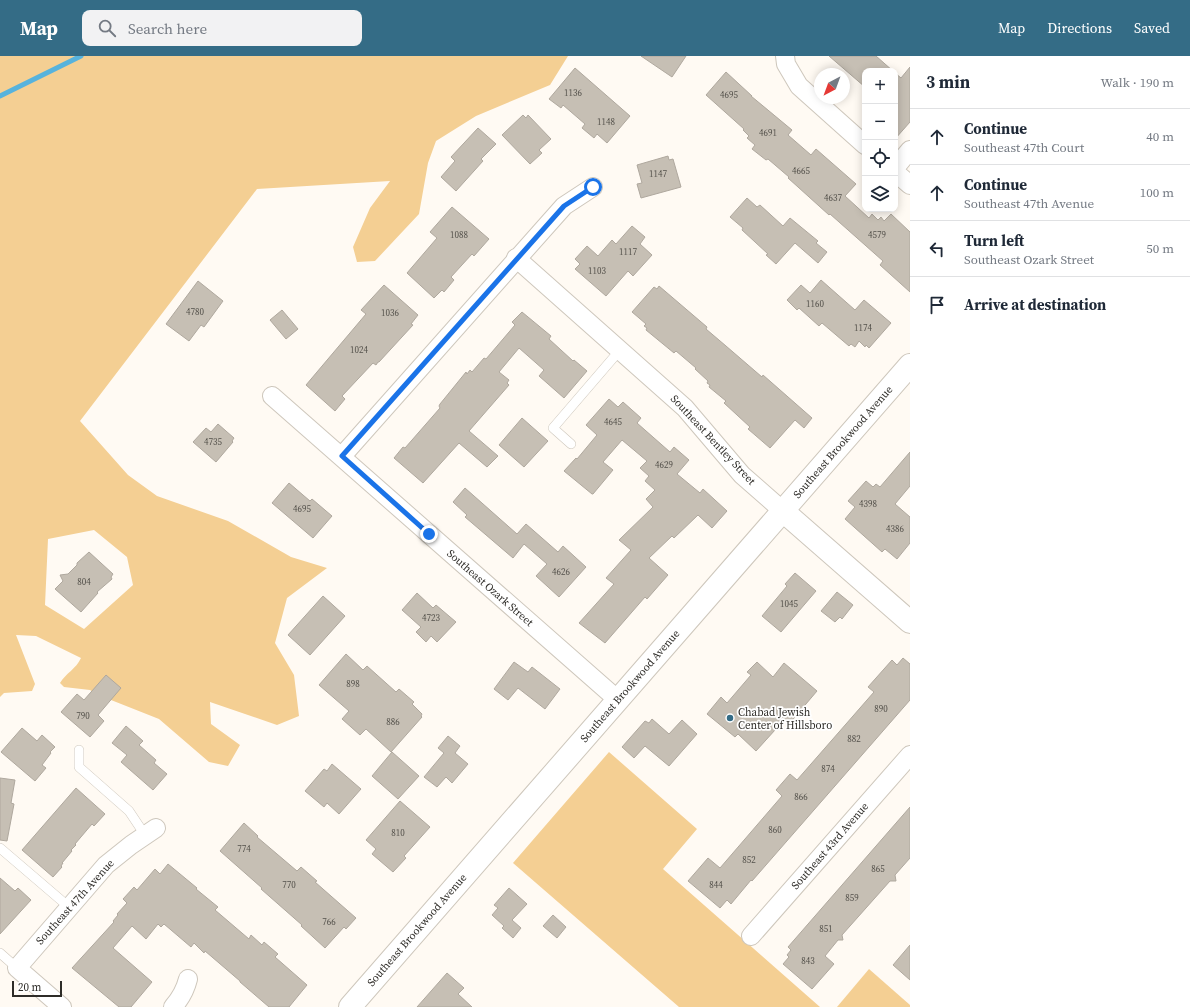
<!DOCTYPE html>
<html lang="en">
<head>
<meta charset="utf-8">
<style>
  body { margin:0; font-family:"Source Serif 4",serif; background:#f2f2f3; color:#1f2937 }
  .controls { position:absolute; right:12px; top:12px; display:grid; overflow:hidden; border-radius:8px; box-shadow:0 2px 10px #0003 }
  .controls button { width:36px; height:36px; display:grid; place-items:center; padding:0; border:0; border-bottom:1px solid #e0e1e3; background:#fff; color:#1f2937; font:20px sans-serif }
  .compass { position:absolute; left:814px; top:12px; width:36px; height:36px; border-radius:50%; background:#fff; box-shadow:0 2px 10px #0003; rotate:221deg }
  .scale { position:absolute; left:12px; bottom:10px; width:50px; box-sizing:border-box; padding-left:4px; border:2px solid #2e2c28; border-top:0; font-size:11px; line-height:14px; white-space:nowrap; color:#2e2c28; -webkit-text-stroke:3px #fff; paint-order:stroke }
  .stop { position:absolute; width:12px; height:12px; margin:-9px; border:3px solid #1a73e8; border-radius:50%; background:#fff }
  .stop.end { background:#1a73e8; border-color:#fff; box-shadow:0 1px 4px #0008 }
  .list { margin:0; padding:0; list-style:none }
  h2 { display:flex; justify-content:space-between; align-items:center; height:52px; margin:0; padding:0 16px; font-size:17px }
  h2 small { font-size:13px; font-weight:400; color:#747a83 }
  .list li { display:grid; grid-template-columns:26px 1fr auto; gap:12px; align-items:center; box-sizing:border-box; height:56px; padding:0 16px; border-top:1px solid #e0e1e3 }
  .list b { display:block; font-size:15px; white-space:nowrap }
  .list p { margin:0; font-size:13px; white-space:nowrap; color:#747a83 }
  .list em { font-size:13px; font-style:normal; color:#747a83 }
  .icon { flex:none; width:22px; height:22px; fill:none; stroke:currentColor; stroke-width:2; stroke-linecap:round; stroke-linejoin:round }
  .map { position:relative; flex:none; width:910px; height:951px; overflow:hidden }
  header { display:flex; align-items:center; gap:24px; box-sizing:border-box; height:56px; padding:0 20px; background:#346c86; color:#fff }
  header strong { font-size:19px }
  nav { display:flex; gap:22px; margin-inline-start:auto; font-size:14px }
  .search { width:280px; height:36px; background:#f2f2f3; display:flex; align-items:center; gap:10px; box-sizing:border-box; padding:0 14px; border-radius:8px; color:#747a83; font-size:15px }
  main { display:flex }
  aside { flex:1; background:#fff }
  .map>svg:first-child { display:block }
  .green { fill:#f4cf93; fill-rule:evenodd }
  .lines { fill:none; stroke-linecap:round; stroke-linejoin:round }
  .stream { stroke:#57b3dd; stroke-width:5 }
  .building { fill:#c6bfb4; stroke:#afa89e }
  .service-casing { stroke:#cec7bc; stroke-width:10 }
  .minor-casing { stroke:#cec7bc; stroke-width:20 }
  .tertiary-casing { stroke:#cec7bc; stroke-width:24 }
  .secondary-casing { stroke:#cec7bc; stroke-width:24 }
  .service { stroke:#fff; stroke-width:9 }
  .minor { stroke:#fff; stroke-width:18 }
  .tertiary { stroke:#fff; stroke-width:22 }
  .secondary { stroke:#fff; stroke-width:22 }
  .route { stroke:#1a73e8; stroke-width:5 }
  .poi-dot { fill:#346c86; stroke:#fff; stroke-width:1.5 }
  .labels { text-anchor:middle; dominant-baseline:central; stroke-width:3.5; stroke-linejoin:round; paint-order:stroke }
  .number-label { font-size:9px; fill:#54514b }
  .street-label { font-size:11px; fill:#2e2c28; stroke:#fff }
  .poi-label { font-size:11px; fill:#2e2c28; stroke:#fff; text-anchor:start }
</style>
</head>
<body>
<header>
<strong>Map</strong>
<div class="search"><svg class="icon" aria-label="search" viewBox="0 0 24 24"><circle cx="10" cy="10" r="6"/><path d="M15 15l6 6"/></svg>Search here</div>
<nav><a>Map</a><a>Directions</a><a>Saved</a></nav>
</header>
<main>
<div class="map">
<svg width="910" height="951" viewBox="0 0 910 951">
  <rect width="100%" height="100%" fill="#fffaf3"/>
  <g class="green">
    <path d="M0,0H568L550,29L476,60L436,85L428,107L419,158L375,205L357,206L353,191L370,152L390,125L257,133L80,365L128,419L157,440L228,465L291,501L327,512L287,542L275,587L294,619L299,660L277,669L210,646L211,668L240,689L228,710L209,706L159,663L111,644L105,643L90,634L64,631L60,627C66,617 76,613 81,602L36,580L16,579L35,628L32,635L4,637L0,641ZM94,474L127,501L133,529L84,573L45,549L48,483Z"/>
    <polygon points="609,696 697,773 663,813 820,951 679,951 513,807"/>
    <polygon points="869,913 910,949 910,951 837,951"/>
  </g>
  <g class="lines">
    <polyline class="stream" points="0,40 81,0"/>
  </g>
  <g class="building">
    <polygon points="641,0 686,0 672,21"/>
    <polygon points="829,0 876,0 893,15 865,15 865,31"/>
    <polygon points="910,11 910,66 895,83 895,17 901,22"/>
    <polygon points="575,12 630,60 607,87 597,78 594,82 582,72 585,68 563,49 561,52 549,43"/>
    <polygon points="726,16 752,40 751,40 792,74 788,79 811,99 816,93 856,128 845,140 869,162 872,158 878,164 881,161 884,165 891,158 910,176 910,236 880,209 883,205 830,158 829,159 788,122 789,121 768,103 766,104 752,93 755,89 747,82 749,80 743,74 744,73 706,39"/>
    <polygon points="523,59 526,62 528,59 551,83 539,94 542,97 530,108 502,79"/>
    <polygon points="478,72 496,88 481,103 483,105 456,135 441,121 455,105 451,101"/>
    <polygon points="668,100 669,104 673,103 681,131 641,142 637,128 642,127 637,109"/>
    <polygon points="747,142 757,151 760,149 783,170 790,162 818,185 816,187 827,196 818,207 795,187 776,208 766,199 768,198 742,174 743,172 730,161"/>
    <polygon points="452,151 489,183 474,200 472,198 451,221 454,224 444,236 442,234 434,242 407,217 437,182 430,176"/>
    <polygon points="632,170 645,181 640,188 652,199 633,220 628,215 606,240 575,213 580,208 575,203 587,190 598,200 612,184 616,188"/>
    <polygon points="821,224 855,254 864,244 891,267 869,292 866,289 865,291 859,285 855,291 851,288 849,290 822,267 819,270 799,252 797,254 787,244 801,229 810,237"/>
    <polygon points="198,225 223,245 204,271 201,269 189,285 166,268"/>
    <polygon points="384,229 418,259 411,268 413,269 379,306 378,306 376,309 373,307 342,340 345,343 335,355 306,329 366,258 361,254"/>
    <polygon points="659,230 707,271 706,273 726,290 762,321 763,319 812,362 804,372 795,364 770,392 748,373 750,371 724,347 726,345 709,331 710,329 707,327 708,325 695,313 696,312 676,295 674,297 646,274 647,272 644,270 646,268 632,256 654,231 657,233"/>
    <polygon points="282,254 298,273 286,283 270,264"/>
    <polygon points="522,256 551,280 549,283 573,305 574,304 587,315 564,342 539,320 544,314 519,292 499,316 509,324 507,327 509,329 469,375 498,400 487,411 459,387 423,427 394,402 403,391 405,392 440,352 439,350 440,348 466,316 467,318 470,314 472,316 484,302 486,303 515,269 512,266"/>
    <polygon points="609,343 618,351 623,346 641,362 637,367 670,396 674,391 689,404 677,418 700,437 703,433 727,455 712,472 698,459 674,482 672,480 649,502 668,519 647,543 645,541 605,587 579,567 614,528 606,522 631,494 619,484 653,451 646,443 655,434 645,425 649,420 640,412 647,405 622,384 603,406 613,414 593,438 592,438 564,415 576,402 577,403 597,379 586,369"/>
    <polygon points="522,362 548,385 524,411 499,389"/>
    <polygon points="218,368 234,382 232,385 233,386 216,406 193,386 206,372 211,376"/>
    <polygon points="910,396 910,430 895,448 910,461 910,487 897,503 885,493 882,496 845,463 855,451 848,445 866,425 873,431 876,428 880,431"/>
    <polygon points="289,427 310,445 312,443 332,460 313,482 272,447"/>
    <polygon points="465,432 517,478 526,468 558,496 563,490 586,511 559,541 536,520 547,508 524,488 513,502 465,461 467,459 453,446"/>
    <polygon points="89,496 113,518 111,521 112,523 97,536 98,537 81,556 55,533 63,525 60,519 68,518 77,509 77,507"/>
    <polygon points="795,517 816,535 781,576 762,560 787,530 785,528"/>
    <polygon points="837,536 853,549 842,563 840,561 835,566 821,555"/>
    <polygon points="417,537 433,552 436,549 456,566 437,586 431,580 426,586 416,576 421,571 402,554"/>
    <polygon points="323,540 345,560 310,599 288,579"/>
    <polygon points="346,598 363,614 367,610 396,636 399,633 414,646 412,648 422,658 421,660 422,661 391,696 366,673 360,679 342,663 349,655 319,629"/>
    <polygon points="903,602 910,608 910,644 752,825 751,824 731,848 727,844 720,852 688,825 708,802 720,812 782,740 776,734 790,718 797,724 874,636 868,631 892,604 897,609"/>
    <polygon points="514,606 528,616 532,611 560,633 545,653 518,632 508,644 494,633"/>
    <polygon points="757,606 773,621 784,607 817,635 789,668 785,663 756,695 738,678 735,681 707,658 721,641 727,647 751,619 747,616"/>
    <polygon points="106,619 121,632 98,659 104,665 90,681 61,656 77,638 84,644"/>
    <polygon points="652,663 669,678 682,664 697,678 669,710 645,690 634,702 622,691 645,665 649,667"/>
    <polygon points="126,670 143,685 139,689 156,704 154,707 167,718 153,734 121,706 127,699 112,687"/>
    <polygon points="22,672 37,685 42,679 55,691 50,696 51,697 42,709 46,712 35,725 1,696"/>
    <polygon points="448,680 460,690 455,697 468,708 452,727 446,721 437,731 424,721 444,697 438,692"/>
    <polygon points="392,696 419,720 398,743 372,720"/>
    <polygon points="332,708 361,733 339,758 327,747 324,751 305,735 324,713 327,715"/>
    <polygon points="0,722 15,724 11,747 14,748 7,785 0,784"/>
    <polygon points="76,732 105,758 94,770 92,768 75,788 76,789 71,794 72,795 62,807 63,807 61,810 62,811 53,821 22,794"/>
    <polygon points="400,745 430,771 404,800 406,802 393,816 372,798 376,793 366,784"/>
    <polygon points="910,751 910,802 895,819 896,825 890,825 842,879 843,884 838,884 825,900 834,908 812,933 783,908 789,901 787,899 791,894 788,891"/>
    <polygon points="244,767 258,780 257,781 297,815 301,811 317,825 315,826 356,862 346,873 344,871 325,892 301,870 302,869 261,833 262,832 220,795"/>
    <polygon points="168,808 197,832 196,833 218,851 215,854 249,883 251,879 262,889 264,886 278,898 275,901 307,929 289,951 269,951 240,926 240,925 205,895 204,897 194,887 191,891 164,868 161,871 158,868 146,883 132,870 113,892 152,926 131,951 119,951 72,912 114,866 113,865 118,859 117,858 127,847 123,843 134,831 137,834 155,813 160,818"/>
    <polygon points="0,822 15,835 18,832 31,844 0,878"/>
    <polygon points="509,832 527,848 512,864 521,872 513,882 502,872 504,870 492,859 498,852 494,849"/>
    <polygon points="553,859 566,871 557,882 543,870"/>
    <polygon points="910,889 910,924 893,909"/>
    <polygon points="447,917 464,932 458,938 472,951 417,951"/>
  </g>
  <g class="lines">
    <g class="service-casing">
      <g id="service">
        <polyline points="571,388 553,372 620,294"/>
        <polyline points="79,694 79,711 129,755 145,779"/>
        <polyline points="0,792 69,851"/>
        <polyline points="0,897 17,912"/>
      </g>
    </g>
    <g class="minor-casing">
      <g id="minor">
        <polyline points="785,0 786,8 799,30 865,89"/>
        <polyline points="895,112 910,94"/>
        <polyline points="895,116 910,129"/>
        <polyline points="516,202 685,352 742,419 783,455"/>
        <polyline points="272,340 618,644"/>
        <polyline points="342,400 564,150 593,131"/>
        <polyline points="751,880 910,699"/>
        <polyline points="62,951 17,912 106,809 131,789 156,772"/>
        <path d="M173,951C181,942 185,935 188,923"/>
      </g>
    </g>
    <g class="tertiary-casing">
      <polyline id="tertiary" points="783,455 910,566"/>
    </g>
    <g class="secondary-casing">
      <polyline id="secondary" points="350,951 910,309"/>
    </g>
    <use href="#service" class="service"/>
    <use href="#minor" class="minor"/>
    <use href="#tertiary" class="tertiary"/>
    <use href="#secondary" class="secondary"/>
  </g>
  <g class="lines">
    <polyline class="route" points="429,478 342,400 564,150 593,131"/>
  </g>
  <circle class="poi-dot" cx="730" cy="662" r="4"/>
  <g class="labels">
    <g class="number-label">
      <text x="573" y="37">1136</text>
      <text x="729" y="39">4695</text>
      <text x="606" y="66">1148</text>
      <text x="768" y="77">4691</text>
      <text x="801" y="115">4665</text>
      <text x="658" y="118">1147</text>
      <text x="833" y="142">4637</text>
      <text x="459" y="179">1088</text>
      <text x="877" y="179">4579</text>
      <text x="628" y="196">1117</text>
      <text x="597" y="215">1103</text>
      <text x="815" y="248">1160</text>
      <text x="195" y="256">4780</text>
      <text x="390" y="257">1036</text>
      <text x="863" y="272">1174</text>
      <text x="359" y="294">1024</text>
      <text x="613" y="366">4645</text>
      <text x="213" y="386">4735</text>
      <text x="664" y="409">4629</text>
      <text x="868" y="448">4398</text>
      <text x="302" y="453">4695</text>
      <text x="895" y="473">4386</text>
      <text x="561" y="516">4626</text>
      <text x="84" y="526">804</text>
      <text x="789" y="548">1045</text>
      <text x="431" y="562">4723</text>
      <text x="353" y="628">898</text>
      <text x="881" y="653">890</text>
      <text x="83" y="660">790</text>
      <text x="393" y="666">886</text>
      <text x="854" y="683">882</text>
      <text x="828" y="713">874</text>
      <text x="801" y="741">866</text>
      <text x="775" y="774">860</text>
      <text x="398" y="777">810</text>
      <text x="244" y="793">774</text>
      <text x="749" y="804">852</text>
      <text x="878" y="813">865</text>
      <text x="289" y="829">770</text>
      <text x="716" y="829">844</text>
      <text x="852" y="842">859</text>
      <text x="329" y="866">766</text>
      <text x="826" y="873">851</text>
      <text x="808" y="905">843</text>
    </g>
    <g class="street-label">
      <text transform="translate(713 384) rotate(47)">Southeast Bentley Street</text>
      <text transform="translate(843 386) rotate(-49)">Southeast Brookwood Avenue</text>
      <text transform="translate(490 532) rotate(41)">Southeast Ozark Street</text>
      <text transform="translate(630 630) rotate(-49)">Southeast Brookwood Avenue</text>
      <text transform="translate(830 790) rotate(-49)">Southeast 43rd Avenue</text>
      <text transform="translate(75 846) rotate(-48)">Southeast 47th Avenue</text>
      <text transform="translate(417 874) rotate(-49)">Southeast Brookwood Avenue</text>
    </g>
    <g class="poi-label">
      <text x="738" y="656">Chabad Jewish<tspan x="738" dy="13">Center of Hillsboro</tspan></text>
    </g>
  </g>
</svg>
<div class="controls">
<button>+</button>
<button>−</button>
<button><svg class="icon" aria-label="locate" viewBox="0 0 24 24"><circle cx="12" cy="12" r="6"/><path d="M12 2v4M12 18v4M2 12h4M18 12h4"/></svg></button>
<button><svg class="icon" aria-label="layers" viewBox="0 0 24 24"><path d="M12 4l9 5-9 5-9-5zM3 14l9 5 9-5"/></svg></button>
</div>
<svg class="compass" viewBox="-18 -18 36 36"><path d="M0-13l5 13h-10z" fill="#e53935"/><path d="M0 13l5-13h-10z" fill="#747a83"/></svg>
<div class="scale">20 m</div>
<div class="stop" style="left:593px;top:131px"></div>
<div class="stop end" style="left:429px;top:478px"></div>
</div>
<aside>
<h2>3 min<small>Walk · 190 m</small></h2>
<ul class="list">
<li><svg class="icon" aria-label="ahead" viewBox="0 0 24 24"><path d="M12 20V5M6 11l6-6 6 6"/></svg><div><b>Continue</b><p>Southeast 47th Court</p></div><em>40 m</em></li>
<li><svg class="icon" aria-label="ahead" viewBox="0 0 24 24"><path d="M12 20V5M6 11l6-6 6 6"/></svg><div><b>Continue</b><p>Southeast 47th Avenue</p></div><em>100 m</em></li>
<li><svg class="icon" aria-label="left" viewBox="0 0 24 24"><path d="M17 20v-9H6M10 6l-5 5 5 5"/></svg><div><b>Turn left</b><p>Southeast Ozark Street</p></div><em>50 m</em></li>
<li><svg class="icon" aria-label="arrive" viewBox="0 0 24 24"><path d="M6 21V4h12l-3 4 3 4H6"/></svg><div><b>Arrive at destination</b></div></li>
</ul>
</aside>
</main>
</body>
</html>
